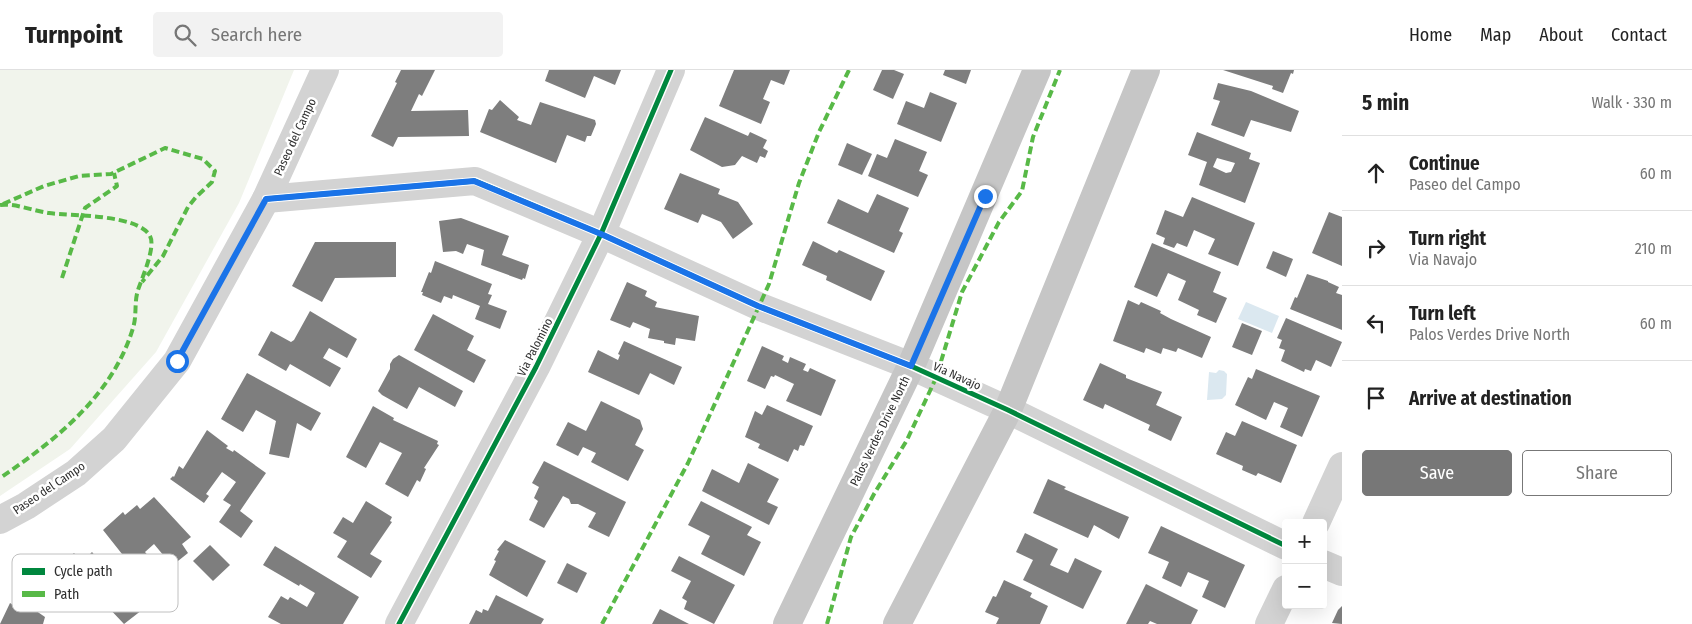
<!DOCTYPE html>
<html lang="en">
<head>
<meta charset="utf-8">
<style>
  body { margin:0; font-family:"Fira Sans Condensed",sans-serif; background:#f2f2f2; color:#222 }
  .controls { position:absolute; right:15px; bottom:15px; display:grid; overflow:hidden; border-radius:5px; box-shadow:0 5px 20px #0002 }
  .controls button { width:45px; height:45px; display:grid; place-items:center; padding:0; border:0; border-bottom:1px solid #e0e0e0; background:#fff; color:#222; font:25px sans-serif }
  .stop { position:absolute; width:15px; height:15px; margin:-11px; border:4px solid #1a73e8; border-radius:50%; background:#fff }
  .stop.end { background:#1a73e8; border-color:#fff; box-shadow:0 1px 5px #0008 }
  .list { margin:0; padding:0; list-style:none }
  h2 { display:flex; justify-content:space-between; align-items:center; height:65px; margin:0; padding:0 20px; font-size:21px }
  h2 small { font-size:16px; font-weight:400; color:#767676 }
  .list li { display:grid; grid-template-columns:32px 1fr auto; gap:15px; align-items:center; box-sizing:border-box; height:75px; padding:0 20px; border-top:1px solid #e0e0e0 }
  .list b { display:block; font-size:19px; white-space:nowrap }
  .list p { margin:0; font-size:16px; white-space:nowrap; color:#767676 }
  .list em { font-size:16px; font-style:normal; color:#767676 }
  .actions { display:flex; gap:10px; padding:15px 20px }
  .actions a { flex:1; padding:11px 0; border:1px solid #777; border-radius:5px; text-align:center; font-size:18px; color:#777 }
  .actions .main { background:#777; color:#fff }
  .icon { flex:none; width:28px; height:28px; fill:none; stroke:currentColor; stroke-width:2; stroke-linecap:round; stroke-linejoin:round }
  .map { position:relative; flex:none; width:1342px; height:554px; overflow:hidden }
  header { display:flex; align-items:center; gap:30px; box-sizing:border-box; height:70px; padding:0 25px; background:#fff; border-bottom:1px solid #e0e0e0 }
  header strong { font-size:24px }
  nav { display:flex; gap:28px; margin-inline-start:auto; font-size:18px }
  .search { width:350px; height:45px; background:#f2f2f2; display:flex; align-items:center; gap:12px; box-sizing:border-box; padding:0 18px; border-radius:5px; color:#767676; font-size:19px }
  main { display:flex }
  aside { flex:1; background:#fff }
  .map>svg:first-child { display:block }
  .green { fill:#f1f4ec }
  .water { fill:#dbe8f0 }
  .building { fill:#7e7e7e; fill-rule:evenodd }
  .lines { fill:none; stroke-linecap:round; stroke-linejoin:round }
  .minor { stroke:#d3d3d3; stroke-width:28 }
  .major { stroke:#c6c6c6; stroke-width:28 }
  .quiet { stroke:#58b947; stroke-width:4; stroke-dasharray:8 4; stroke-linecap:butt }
  .cycleway-casing { stroke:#fff; stroke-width:8 }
  .cycleway { stroke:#00873e; stroke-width:5 }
  .route { stroke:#1a73e8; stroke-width:6 }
  .labels { text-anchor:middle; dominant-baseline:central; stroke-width:5; stroke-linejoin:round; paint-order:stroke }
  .street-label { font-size:12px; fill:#2e2e2e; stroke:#fff }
  .key { fill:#fff; stroke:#c0c0c0; stroke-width:1 }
  .key-label { font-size:14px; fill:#2e2e2e }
</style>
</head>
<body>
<header>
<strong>Turnpoint</strong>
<div class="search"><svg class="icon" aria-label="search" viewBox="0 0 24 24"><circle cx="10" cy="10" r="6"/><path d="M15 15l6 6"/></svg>Search here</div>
<nav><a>Home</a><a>Map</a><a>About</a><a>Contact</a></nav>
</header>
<main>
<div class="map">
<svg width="1342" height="554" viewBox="0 0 1342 554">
  <rect width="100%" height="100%" fill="#fff"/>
  <polygon class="green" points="0,0 294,0 239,133 156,282 70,379 0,426"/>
  <g class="water">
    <polygon points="1246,232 1279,246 1272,263 1238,249"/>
    <polygon points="1219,300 1224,301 1227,304 1226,325 1222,329 1207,330 1209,302 1216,303"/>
  </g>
  <g class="building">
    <polygon points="401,0 435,0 422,26 419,24 411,41 468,40 469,66 398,67 393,77 371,66 397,13 395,12"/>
    <polygon points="549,0 621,0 615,15 594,6 585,28 545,11"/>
    <polygon points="734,0 790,0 784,15 771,10 763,29 770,32 761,54 719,36"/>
    <polygon points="882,0 894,0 904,4 893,29 873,20"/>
    <polygon points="945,0 971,0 966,14 943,5"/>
    <polygon points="1223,0 1294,0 1293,4 1291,3 1283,23 1272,19 1273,16"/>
    <polygon points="1218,13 1251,21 1299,41 1291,62 1251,50 1244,67 1211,55 1220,31 1213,29"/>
    <polygon points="930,22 957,33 941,72 897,54 906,31 924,38"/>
    <polygon points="500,30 519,47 517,50 531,55 540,32 595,50 596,54 591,66 587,66 585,72 567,65 556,93 480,62 489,39 492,40"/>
    <polygon points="705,47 748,66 750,62 767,70 763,78 768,81 765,88 760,86 757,93 742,86 735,95 722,97 690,80"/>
    <path d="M1197,62L1251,83L1249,89L1260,93L1245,133L1199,115L1207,92L1188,85ZM1217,88L1235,93L1231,102L1226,103L1213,97Z"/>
    <polygon points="895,69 927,82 919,101 928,105 918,127 868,106 877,84 887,88"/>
    <polygon points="847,73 872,84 862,105 838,95"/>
    <polygon points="680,103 720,119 718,124 738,132 753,154 733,169 721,152 702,144 698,153 664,139"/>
    <polygon points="877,124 909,138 899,161 903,163 894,183 827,153 838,129 868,143"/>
    <polygon points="1192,127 1255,153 1238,196 1208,184 1215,169 1194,160 1187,177 1177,173 1174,178 1163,174 1165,168 1156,164 1165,140 1183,147"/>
    <polygon points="1329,142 1342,147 1342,196 1312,183"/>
    <polygon points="461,148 509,166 502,185 529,195 525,209 523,208 522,210 481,195 484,180 467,174 463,184 456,181 443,182 439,151"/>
    <polygon points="813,171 837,183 839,180 885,201 871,231 826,210 827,206 802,195"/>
    <polygon points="315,172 396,172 396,207 335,208 322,232 292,216"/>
    <polygon points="1152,173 1221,202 1213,222 1227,228 1216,253 1197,245 1199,240 1178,230 1186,211 1168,203 1157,227 1134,217"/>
    <polygon points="1273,181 1293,189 1286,207 1266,198"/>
    <polygon points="435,191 492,214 488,224 492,225 488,234 507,241 500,259 475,249 480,236 453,225 452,229 444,226 441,233 422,225 423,222 421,222 429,202 431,203"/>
    <polygon points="1307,204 1328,211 1328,212 1339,217 1336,223 1342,225 1342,260 1290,239 1295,227 1297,228"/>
    <polygon points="627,212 647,221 645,226 657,232 655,237 699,246 695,271 676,268 675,275 664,273 664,271 648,268 650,259 633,252 630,258 610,250"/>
    <polygon points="1128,230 1139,235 1141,232 1161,241 1160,243 1171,249 1211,267 1202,288 1178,278 1176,282 1163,278 1161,284 1146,278 1144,283 1113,271"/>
    <polygon points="310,241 357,269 347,288 329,278 323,288 341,298 330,317 290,294 286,301 258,285 271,261 291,272 294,270"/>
    <polygon points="433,244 474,266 467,280 486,290 474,313 414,280"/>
    <polygon points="1286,248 1342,272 1331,297 1316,290 1311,301 1305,299 1304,302 1281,291 1285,280 1279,278 1282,270 1277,268"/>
    <polygon points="1242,253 1262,261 1252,285 1232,277"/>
    <polygon points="624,271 682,297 674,315 650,303 639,325 588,302 598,280 618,290 620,285 618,284"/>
    <polygon points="762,276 784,286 782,290 788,293 790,287 806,294 803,300 808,302 810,298 836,310 821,346 786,331 794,314 775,305 774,307 771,306 765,319 747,311"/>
    <polygon points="399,285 463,321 455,337 419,317 407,339 382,325 378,321 390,299 390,294 393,289"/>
    <polygon points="1100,293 1126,305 1126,308 1162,322 1156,335 1182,347 1171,371 1148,360 1150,355 1105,334 1103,339 1083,330"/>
    <polygon points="1256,299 1320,326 1302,367 1280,357 1288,338 1274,332 1266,350 1235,335 1248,307 1252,309"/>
    <polygon points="247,303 321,343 311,361 297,353 289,388 269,384 276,351 256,340 243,362 221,349"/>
    <polygon points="601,331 640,350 643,359 635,375 644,380 628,411 591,392 596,383 583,377 578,386 556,375 568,352 586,361"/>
    <polygon points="767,335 813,356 804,376 800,375 798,381 794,379 788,392 758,378 760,374 745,367 755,341 762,345"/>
    <polygon points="373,336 394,348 393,350 438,371 437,374 439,375 424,398 426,399 420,412 417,410 408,427 385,414 402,383 380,372 366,398 346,387"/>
    <polygon points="1242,351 1297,375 1281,413 1258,403 1256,406 1242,400 1243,396 1216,384 1226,362 1235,366"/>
    <polygon points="207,360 228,376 226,378 233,382 234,380 266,403 240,441 253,451 241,468 219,452 231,435 223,430 236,412 222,402 206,424 209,426 204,433 170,409 173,406 174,407 179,396 183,399"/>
    <polygon points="544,391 626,432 609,467 588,457 596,443 578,434 571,434 569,429 563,426 544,458 529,450 538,431 534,428 539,417 532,413"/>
    <polygon points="748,393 779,409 767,432 778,437 769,455 702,421 712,399 739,413"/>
    <polygon points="1048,409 1066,417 1064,419 1129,447 1119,469 1094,455 1088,468 1033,443"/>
    <polygon points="154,427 191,467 182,474 188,483 178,491 175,487 169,492 154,474 145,482 160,500 145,513 103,460 123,442 125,445 137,435 140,439"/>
    <polygon points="366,431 392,447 390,451 392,452 370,484 382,491 371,508 337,487 347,471 333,463 343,447 353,453"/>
    <polygon points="701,431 752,457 747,465 761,472 744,506 701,484 710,466 688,455"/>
    <polygon points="1161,456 1245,495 1225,538 1202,527 1209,511 1188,502 1181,517 1162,508 1169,492 1148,483"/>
    <polygon points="1025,463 1058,479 1050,495 1068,503 1075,488 1102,501 1083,539 1023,510 1033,490 1016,482"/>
    <polygon points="505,470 546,491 527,527 489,505 496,491 494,490 499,481 497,480"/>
    <polygon points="210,475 230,495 213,511 193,491"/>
    <polygon points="275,476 359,527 343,554 281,554 268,547 281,526 288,530 290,527 307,537 315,523 300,514 299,516 263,495"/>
    <polygon points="92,482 115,510 119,507 125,514 122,516 137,531 135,532 142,540 124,554 88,516 64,535 47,515 62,502 58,497 74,483 82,492"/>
    <polygon points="679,486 735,515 714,554 684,539 687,531 682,528 691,511 671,501"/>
    <polygon points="567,493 587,503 577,523 557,513"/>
    <polygon points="1004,510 1032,523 1030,527 1048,536 1040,554 996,554 999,548 985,542 993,526 996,527"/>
    <polygon points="1146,514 1198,540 1191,554 1157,554 1150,551 1148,554 1126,554"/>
    <polygon points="496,525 544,549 541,554 469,554 476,540 482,543 483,539 488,541"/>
    <polygon points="10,533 18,538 29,536 45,547 43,554 0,554"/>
    <polygon points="1342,536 1342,554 1332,553 1338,540"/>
    <polygon points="660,539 689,554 652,554"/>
  </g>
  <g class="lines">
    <g class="minor">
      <polyline points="266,129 475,111 601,164 758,236 911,296 1008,340 1286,476"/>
      <polyline points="0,450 26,436 76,403 114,369 177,291 266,129 325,0"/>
      <polyline points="1316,453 1342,396"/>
      <polyline points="1323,494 1342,502"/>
      <polyline points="399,554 536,297 601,164 671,0"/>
      <polyline points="1269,554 1286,519"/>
    </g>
    <g class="major">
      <polyline points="787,554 911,296 1037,0"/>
      <polyline points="897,554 1008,340 1146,0"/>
    </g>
    <g class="quiet">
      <polyline points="3,134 44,116 79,106 111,104 165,78 203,89 215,101 212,112 196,127 188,137 163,186 142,212"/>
      <path d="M0,135C16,133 33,141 49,143C71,146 138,144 150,166C156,177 142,208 138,220C134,232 137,246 133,258C113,325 56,370 0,408"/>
      <polyline points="62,208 85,138 117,116 114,103"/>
      <polyline points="602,554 688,393 769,214 799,113 819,62 849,0"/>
      <polyline points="827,554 851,467 874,424 907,370 936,308 962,222 999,152 1022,121 1033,67 1060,0"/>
    </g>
    <g class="cycleway-casing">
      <g id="cycleway">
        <polyline points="266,129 475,111 601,164 758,236 911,296 1008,340 1286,476"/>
        <polyline points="399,554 536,297 601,164 671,0"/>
      </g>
    </g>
    <use href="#cycleway" class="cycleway"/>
  </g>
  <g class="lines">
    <polyline class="route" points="177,291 266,129 474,111 601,164 758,236 911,296 985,126"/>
  </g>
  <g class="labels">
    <g class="street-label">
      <text transform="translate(295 67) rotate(-65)">Paseo del Campo</text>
      <text transform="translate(535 277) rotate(-63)">Via Palomino</text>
      <text transform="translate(957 306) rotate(24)">Via Navajo</text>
      <text transform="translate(880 361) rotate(-64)">Palos Verdes Drive North</text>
      <text transform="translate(49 418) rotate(-34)">Paseo del Campo</text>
    </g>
  </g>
  <rect x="12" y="484" width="166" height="58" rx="8" class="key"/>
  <rect x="22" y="498" width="23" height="7" fill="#00873e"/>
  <rect x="22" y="521" width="23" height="6" fill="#58b947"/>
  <g class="key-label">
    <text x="54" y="506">Cycle path</text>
    <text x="54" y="529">Path</text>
  </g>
</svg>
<div class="controls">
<button>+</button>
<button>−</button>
</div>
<div class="stop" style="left:177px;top:291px"></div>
<div class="stop end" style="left:985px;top:126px"></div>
</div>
<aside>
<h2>5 min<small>Walk · 330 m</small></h2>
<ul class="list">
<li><svg class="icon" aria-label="ahead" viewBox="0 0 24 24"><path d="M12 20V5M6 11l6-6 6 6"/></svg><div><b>Continue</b><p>Paseo del Campo</p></div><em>60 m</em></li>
<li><svg class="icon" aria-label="right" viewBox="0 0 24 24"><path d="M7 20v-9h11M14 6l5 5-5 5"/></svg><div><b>Turn right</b><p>Via Navajo</p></div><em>210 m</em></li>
<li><svg class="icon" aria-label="left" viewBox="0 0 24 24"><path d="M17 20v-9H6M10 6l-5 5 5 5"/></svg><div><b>Turn left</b><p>Palos Verdes Drive North</p></div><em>60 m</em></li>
<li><svg class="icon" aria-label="arrive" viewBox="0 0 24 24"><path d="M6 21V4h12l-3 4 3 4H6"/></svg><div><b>Arrive at destination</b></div></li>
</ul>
<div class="actions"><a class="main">Save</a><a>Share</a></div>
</aside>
</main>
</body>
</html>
